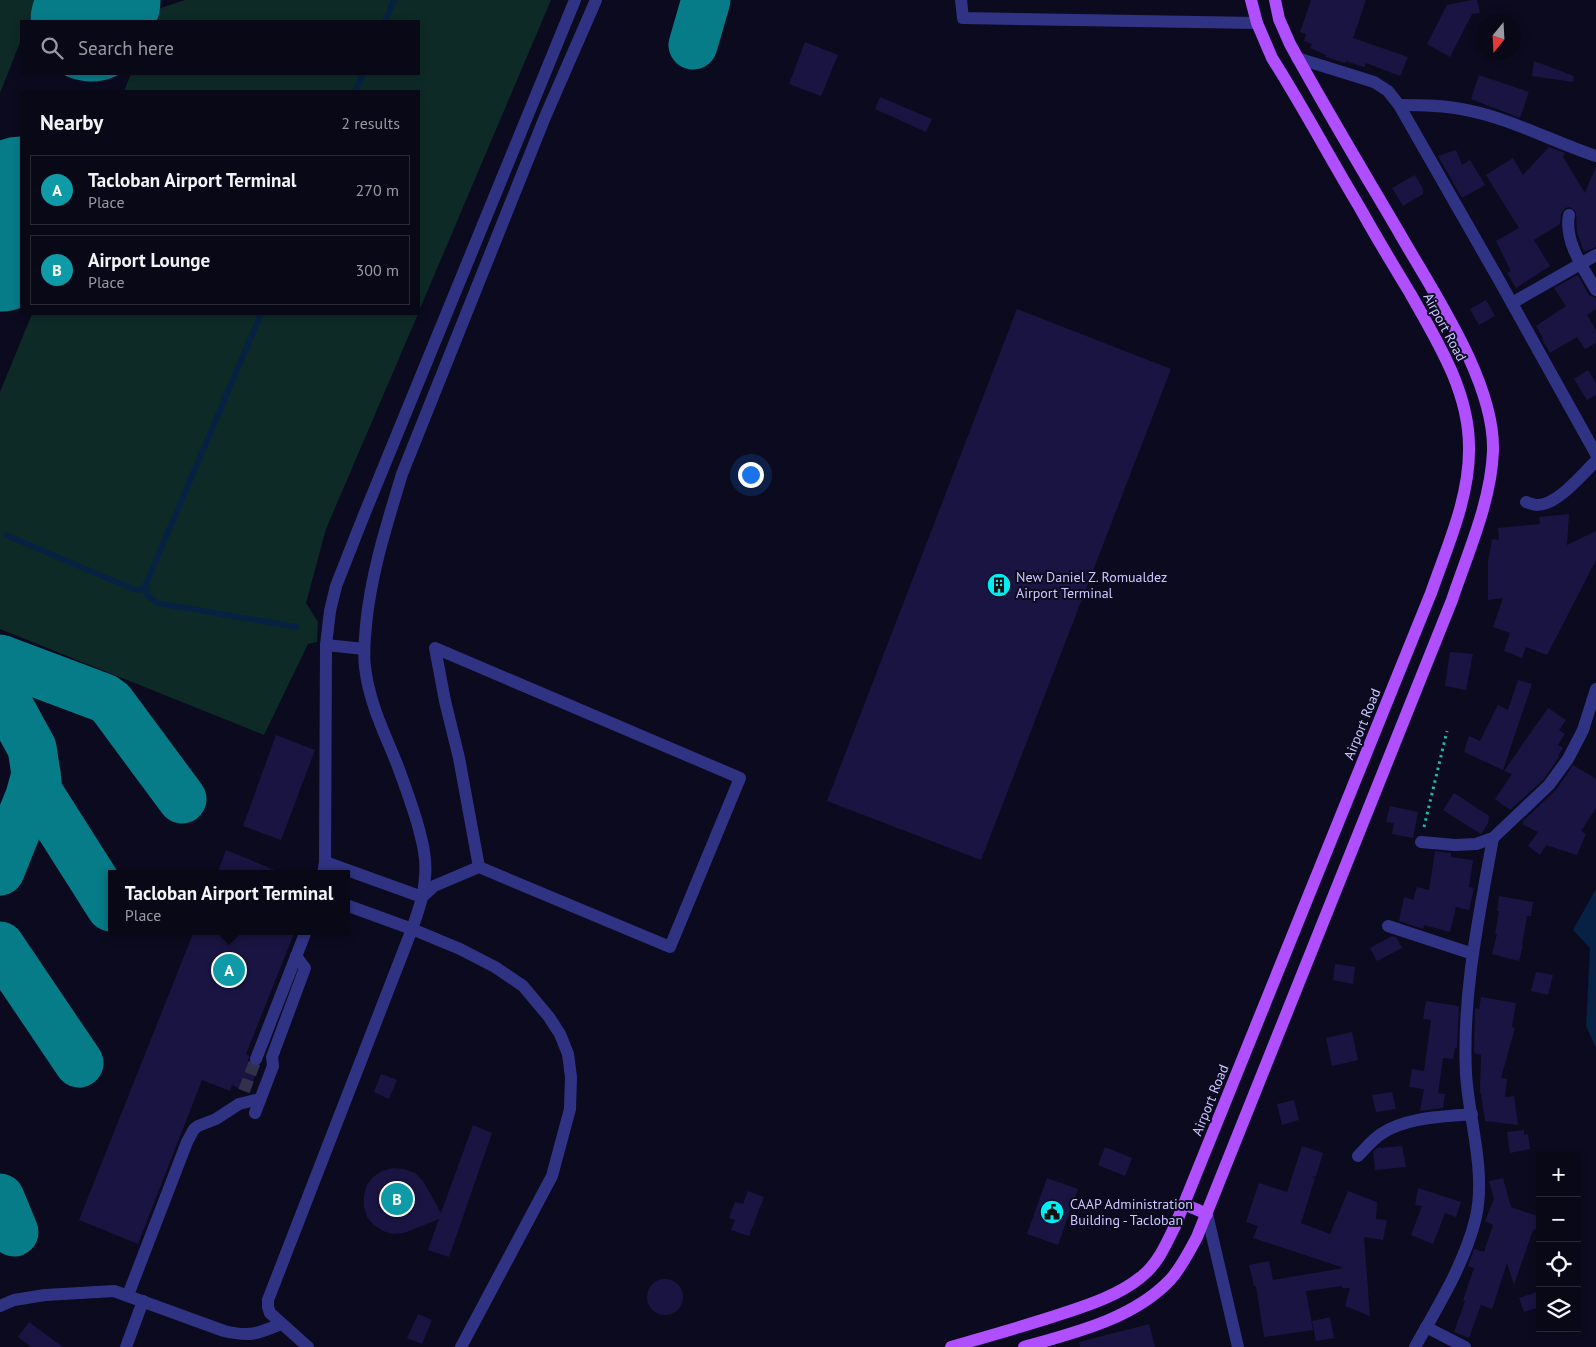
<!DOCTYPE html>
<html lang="en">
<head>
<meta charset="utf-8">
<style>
  body { margin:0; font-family:"PT Sans",sans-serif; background:#121120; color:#f1f3f6 }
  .controls { position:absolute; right:15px; bottom:15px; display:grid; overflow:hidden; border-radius:0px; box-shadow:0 2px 8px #0003 }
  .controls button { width:45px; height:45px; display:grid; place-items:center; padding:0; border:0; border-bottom:1px solid #292936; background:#090817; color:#f1f3f6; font:25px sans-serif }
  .compass { position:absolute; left:1476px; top:15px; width:45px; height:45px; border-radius:50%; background:#090817; box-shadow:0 2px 8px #0003; rotate:198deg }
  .you { position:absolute; left:750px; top:474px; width:18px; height:18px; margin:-12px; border:4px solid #fff; border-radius:50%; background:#1a73e8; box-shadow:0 0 0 8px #1a73e833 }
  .badge { display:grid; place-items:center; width:32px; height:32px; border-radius:50%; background:#7c3aed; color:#fff; font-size:16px; font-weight:700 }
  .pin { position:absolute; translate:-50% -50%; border:2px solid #fff; box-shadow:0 1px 5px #0006 }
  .popup { position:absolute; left:108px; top:870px; width:242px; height:65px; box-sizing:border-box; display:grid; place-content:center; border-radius:0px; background:#090817; filter:drop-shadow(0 1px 4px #0005); font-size:16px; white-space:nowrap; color:#999aa1 }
  .popup b { font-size:19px; color:#f1f3f6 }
  .popup::after { content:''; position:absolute; left:50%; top:100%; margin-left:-10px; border:10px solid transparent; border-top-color:#090817 }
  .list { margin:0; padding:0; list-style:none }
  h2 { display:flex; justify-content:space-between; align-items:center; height:65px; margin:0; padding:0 20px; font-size:21px }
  h2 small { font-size:16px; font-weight:400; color:#999aa1 }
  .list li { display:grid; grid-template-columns:32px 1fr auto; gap:15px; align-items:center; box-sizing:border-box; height:70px; margin:0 10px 10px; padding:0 10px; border:1px solid #292936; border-radius:0px }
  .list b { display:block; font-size:19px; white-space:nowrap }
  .list p { margin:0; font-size:16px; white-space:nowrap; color:#999aa1 }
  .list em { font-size:16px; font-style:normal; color:#999aa1 }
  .icon { flex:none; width:28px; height:28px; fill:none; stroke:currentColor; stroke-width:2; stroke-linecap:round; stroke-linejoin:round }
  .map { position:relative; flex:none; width:1596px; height:1347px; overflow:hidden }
  .search { position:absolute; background:#090817; box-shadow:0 2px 8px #0003; left:20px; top:20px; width:400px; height:55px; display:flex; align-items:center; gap:12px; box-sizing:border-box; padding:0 18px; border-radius:0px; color:#999aa1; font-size:19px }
  .panel { position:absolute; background:#090817; box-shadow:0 2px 8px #0003; left:20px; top:90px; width:400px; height:225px; border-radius:0px }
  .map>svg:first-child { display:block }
  .green { fill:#0d2a27 }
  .water { fill:#062143 }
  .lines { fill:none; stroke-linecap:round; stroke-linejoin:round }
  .stream { stroke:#062143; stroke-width:5.5 }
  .taxiway { stroke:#067c89; stroke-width:49 }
  .runway { stroke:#067c89; stroke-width:121 }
  .building { fill:#1a1442 }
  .minor-tunnel { stroke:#32304c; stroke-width:12; stroke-dasharray:12 6; stroke-linecap:butt }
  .path { stroke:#20bba5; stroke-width:3; stroke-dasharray:2.5 4; stroke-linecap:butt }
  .minor { stroke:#303384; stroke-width:12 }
  .major { stroke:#af4fff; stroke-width:12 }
  .labels { text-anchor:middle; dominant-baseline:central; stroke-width:4; stroke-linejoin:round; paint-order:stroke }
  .street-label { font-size:14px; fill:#cac8ff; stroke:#0c0a1f }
  .poi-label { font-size:14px; fill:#cac8ff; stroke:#0c0a1f; text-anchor:start }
</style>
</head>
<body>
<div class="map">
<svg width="1596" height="1347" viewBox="0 0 1596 1347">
  <rect width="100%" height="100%" fill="#0c0a1f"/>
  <g class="green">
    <polygon points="0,0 37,0 29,21 21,21 21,40 0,93"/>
    <polygon points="185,0 551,0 419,311 419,91 124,91 131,74 419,74 419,21 153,21 158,9"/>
    <polygon points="32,314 418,314 326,529 306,603 318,622 317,642 308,644 264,735 0,629 0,392"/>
  </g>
  <polygon class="water" points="1596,889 1596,1048 1586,1026 1590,948 1573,930"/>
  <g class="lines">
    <g class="stream">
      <polyline points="385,21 394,0"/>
      <polyline points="355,91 363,74"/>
      <polyline points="6,535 133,589 140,590 145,586 261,314"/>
      <polyline points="145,586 148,596 157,603 297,627"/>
    </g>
    <g class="taxiway">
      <polyline points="693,45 706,0"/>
      <polyline points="0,659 104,698 111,703 182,799"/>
      <polyline points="0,697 9,706 32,748 36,774 30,796 0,871"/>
      <polyline points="36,774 38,792 111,907"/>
      <polyline points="0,946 79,1063"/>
      <polyline points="0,1198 14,1232"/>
    </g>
    <g class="runway">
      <polyline points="91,21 100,0"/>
      <polyline points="0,251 21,197"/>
    </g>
  </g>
  <g class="building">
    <polygon points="1311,0 1366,0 1353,38 1408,57 1400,76 1366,63 1364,67 1346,61 1345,63 1326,57 1326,55 1310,48 1312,44 1304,41 1306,34 1300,32"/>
    <polygon points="1472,0 1477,0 1480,13 1472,14 1450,57 1427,44 1447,5"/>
    <polygon points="805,42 838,55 821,96 789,84"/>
    <polygon points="1534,61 1574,76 1573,82 1532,76"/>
    <polygon points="1479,75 1529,92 1520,118 1471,99"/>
    <polygon points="880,97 932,119 926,132 875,109"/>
    <polygon points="1549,147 1565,153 1563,157 1585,193 1596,166 1596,247 1584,252 1577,233 1576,212 1570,207 1565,208 1561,214 1560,224 1534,240 1550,266 1516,288 1507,273 1511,271 1496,241 1519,228 1486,175 1513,158 1523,175"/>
    <polygon points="1456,150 1462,165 1470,160 1485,185 1462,198 1438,156"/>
    <polygon points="1415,175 1423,189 1423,194 1403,206 1392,188"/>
    <polygon points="1578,275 1589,295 1596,298 1596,309 1587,315 1596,330 1596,343 1585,349 1577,337 1550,353 1542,339 1543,338 1536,326 1566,306 1554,288"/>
    <polygon points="1486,300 1495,316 1479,325 1470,309"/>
    <polygon points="1017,309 1171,369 981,860 827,801"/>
    <polygon points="1588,370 1596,383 1596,395 1587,400 1574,379"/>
    <polygon points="1569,514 1567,545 1596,531 1596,560 1547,655 1526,647 1522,658 1504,651 1510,633 1493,627 1503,598 1488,600 1488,562 1492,539 1499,540 1498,528 1540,524 1539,517"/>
    <polygon points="1450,652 1473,654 1466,690 1445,686"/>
    <polygon points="1518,680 1532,684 1503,770 1464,752 1469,736 1480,741 1498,705 1508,710"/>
    <polygon points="1548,708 1566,720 1559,730 1565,734 1558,745 1563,748 1558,756 1559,757 1543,780 1510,810 1495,799 1512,774 1504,771"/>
    <polygon points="276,735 315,750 281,840 243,826"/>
    <polygon points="1573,765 1596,779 1596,808 1581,831 1586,834 1577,855 1546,845 1540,855 1528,846 1538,832 1522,824 1524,820 1556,790"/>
    <polygon points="1454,793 1489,816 1488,823 1481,834 1443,810"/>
    <polygon points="1390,806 1418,812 1413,838 1392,834 1394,823 1386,822"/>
    <polygon points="226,850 282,873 282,874 217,874"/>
    <polygon points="1435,851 1451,853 1451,857 1473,860 1469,887 1474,888 1469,910 1456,907 1450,932 1424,925 1423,929 1399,921 1404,897 1413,900 1417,887 1429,890"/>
    <polygon points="1499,896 1533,902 1531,916 1527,916 1522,945 1523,945 1519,961 1492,954 1497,934 1495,934 1499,911 1497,911"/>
    <polygon points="194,931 295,931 246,1054 249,1056 248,1061 250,1064 254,1067 259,1066 248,1093 232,1085 230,1091 202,1080 138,1244 79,1220"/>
    <polygon points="1392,936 1396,937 1402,948 1377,961 1370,948"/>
    <polygon points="1335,964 1355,967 1353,984 1333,980"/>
    <polygon points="1536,972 1553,975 1548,995 1531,991"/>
    <polygon points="1481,997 1516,1003 1512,1027 1515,1028 1501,1078 1507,1079 1505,1097 1514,1096 1518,1125 1485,1121 1481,1094 1480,1093 1481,1055 1474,1053 1475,1008 1479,1009"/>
    <polygon points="1426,1001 1459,1006 1457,1048 1455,1048 1453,1059 1443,1058 1438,1093 1445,1094 1443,1108 1420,1111 1424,1089 1409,1087 1412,1069 1424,1071 1431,1020 1423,1019"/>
    <polygon points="1352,1032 1358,1060 1332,1066 1326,1038"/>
    <polygon points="381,1074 397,1080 389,1099 374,1092"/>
    <polygon points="1392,1092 1396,1109 1376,1112 1372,1095"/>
    <polygon points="1294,1100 1299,1120 1282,1125 1277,1104"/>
    <polygon points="473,1125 492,1133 449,1257 428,1250 439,1219 404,1233 393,1234 383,1231 374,1225 367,1217 364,1206 364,1196 367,1185 373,1177 382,1171 393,1168 404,1169 415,1173 423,1181 441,1213"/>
    <polygon points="1524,1130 1524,1135 1528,1134 1530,1149 1510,1153 1507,1132"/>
    <polygon points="1302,1146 1323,1153 1316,1176 1311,1177 1315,1178 1301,1223 1330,1234 1348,1191 1377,1202 1376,1219 1387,1220 1383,1240 1364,1237 1370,1316 1345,1306 1350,1288 1342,1288 1342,1286 1306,1291 1313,1330 1264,1337 1256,1286 1254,1286 1249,1265 1269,1261 1273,1280 1344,1268 1253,1238 1258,1226 1246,1222 1259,1183 1287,1192"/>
    <polygon points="1402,1146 1406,1167 1375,1170 1373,1152 1377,1148"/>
    <polygon points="1105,1147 1132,1158 1125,1176 1098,1165"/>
    <polygon points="1047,1178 1078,1189 1058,1245 1027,1234"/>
    <polygon points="1503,1178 1511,1207 1540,1217 1540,1228 1533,1230 1514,1285 1507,1263 1492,1309 1481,1305 1469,1338 1454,1332 1465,1301 1463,1300 1474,1268 1468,1266 1474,1249 1484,1252 1493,1225 1485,1221 1494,1199 1489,1181"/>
    <polygon points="1418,1188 1461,1202 1456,1217 1445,1213 1433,1244 1411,1235 1422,1206 1415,1205"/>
    <polygon points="748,1191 764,1197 749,1236 731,1230 735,1220 729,1218 735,1202 743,1204"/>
    <circle cx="665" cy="1297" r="18"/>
    <polygon points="1540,1291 1540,1307 1524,1312 1519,1298"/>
    <polygon points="418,1314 432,1320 422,1344 407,1338"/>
    <polygon points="1330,1317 1334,1338 1316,1341 1312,1321"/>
    <polygon points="29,1322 63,1347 31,1347 18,1337"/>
    <polygon points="1149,1324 1155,1347 1080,1347 1079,1342"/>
  </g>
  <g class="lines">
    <polyline class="minor-tunnel" points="244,1091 256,1059"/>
    <polyline class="path" points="1424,827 1447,731"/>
    <g class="minor">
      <polyline points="961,0 963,18 1257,23"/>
      <polyline points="1297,58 1374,82 1388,91 1399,105 1499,280 1596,454"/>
      <path d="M1399,105C1420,105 1440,105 1461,109C1508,117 1551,141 1596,156"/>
      <path d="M1569,215C1564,241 1583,268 1596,290"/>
      <polyline points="1512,303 1596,255"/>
      <path d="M1526,502C1529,503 1534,505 1537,505C1558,505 1582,474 1596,461"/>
      <polyline points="326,645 364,649"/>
      <polyline points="1421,842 1455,845 1476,844 1493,838 1549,785 1568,759 1583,730 1596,689"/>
      <polyline points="325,862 422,897"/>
      <polyline points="323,874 325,862 326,645 330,611 336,586 364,515 575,0"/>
      <polyline points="422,897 434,886 479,867 670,947 740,778 435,648 445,701 459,758 479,867"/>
      <polyline points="346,905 412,929 460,949 495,967 523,986 549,1017 560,1034 568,1054 571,1077 570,1109 552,1176 461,1347"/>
      <polyline points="1388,926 1473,954"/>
      <polyline points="256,1059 306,931"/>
      <polyline points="255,1113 273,1066 272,1057 305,968 296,956"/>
      <path d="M1358,1156C1365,1149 1372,1140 1381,1134C1406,1117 1442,1117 1472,1114"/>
      <polyline points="1207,1214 1238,1347"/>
      <polyline points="128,1295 187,1142 194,1129 198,1126 216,1119 239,1104 260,1099"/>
      <path d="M0,1306L14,1300L45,1295L114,1291L224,1331C250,1337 257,1334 281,1324"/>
      <polyline points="1426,1327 1465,1347"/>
      <polyline points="126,1347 143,1301"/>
      <path d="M308,1347L270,1313L268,1307V1300L412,929C418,912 424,895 425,877C427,858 422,840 417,822C411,802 404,783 397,764C384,732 369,702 365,667C363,653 365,639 366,625C371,573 387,524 402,474L545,117L596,0"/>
      <path d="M1415,1347C1438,1306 1465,1263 1476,1217C1486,1170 1469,1121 1466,1074C1462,994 1479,916 1493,838"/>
    </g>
    <g class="major">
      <polyline points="1184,1204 1207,1214"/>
      <path d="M951,1347C988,1336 1025,1326 1061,1314C1089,1305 1119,1295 1141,1277C1158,1264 1166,1244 1175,1226L1431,593C1447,547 1470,497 1469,447C1469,391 1437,341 1410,293C1393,265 1376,237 1360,208C1330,158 1303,107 1272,58L1257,23L1251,0"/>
      <path d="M1024,1347C1074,1333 1133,1319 1170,1280C1181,1268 1189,1252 1197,1237L1452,600C1468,552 1491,502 1493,451C1495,382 1433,292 1400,234C1363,171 1325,108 1290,44L1279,19L1275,0"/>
    </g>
  </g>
  <defs>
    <g id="building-disc" transform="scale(1.25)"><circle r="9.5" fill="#00eef3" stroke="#0c0a1f"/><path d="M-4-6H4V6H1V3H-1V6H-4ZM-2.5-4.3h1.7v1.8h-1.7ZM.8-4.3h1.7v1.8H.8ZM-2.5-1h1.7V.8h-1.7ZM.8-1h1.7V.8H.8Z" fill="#111"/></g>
    <g id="civic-disc" transform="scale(1.25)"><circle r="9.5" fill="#00eef3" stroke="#0c0a1f"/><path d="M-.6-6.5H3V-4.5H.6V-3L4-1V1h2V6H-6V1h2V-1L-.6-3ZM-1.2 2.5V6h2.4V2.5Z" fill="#111"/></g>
  </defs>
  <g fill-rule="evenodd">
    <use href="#building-disc" x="999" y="585"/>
    <use href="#civic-disc" x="1052" y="1212"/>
  </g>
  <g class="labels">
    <g class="street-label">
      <text transform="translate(1445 327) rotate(62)">Airport Road</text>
      <text transform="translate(1362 724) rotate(-68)">Airport Road</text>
      <text transform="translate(1210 1100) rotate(-68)">Airport Road</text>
    </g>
    <g class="poi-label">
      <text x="1016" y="577">New Daniel Z. Romualdez<tspan x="1016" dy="16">Airport Terminal</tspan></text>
      <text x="1070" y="1204">CAAP Administration<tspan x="1070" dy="16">Building - Tacloban</tspan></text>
    </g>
  </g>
</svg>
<div class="controls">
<button>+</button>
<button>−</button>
<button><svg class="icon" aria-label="locate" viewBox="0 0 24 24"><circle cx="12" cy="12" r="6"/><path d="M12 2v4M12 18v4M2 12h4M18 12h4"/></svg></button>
<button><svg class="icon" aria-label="layers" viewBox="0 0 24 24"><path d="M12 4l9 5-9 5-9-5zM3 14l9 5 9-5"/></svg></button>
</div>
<svg class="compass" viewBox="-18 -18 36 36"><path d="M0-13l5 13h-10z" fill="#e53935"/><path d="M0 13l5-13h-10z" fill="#999aa1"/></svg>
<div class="you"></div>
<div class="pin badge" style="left:229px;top:970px;background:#0f9aa8">A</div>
<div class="popup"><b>Tacloban Airport Terminal</b>Place</div>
<div class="pin badge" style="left:397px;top:1199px;background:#0f9aa8">B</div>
<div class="search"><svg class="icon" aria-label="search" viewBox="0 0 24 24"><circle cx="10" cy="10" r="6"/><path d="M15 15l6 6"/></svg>Search here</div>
<section class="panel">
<h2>Nearby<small>2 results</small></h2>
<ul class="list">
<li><span class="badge" style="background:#0f9aa8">A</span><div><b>Tacloban Airport Terminal</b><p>Place</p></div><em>270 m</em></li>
<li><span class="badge" style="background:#0f9aa8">B</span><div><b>Airport Lounge</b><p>Place</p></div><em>300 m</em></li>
</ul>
</section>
</div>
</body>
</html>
